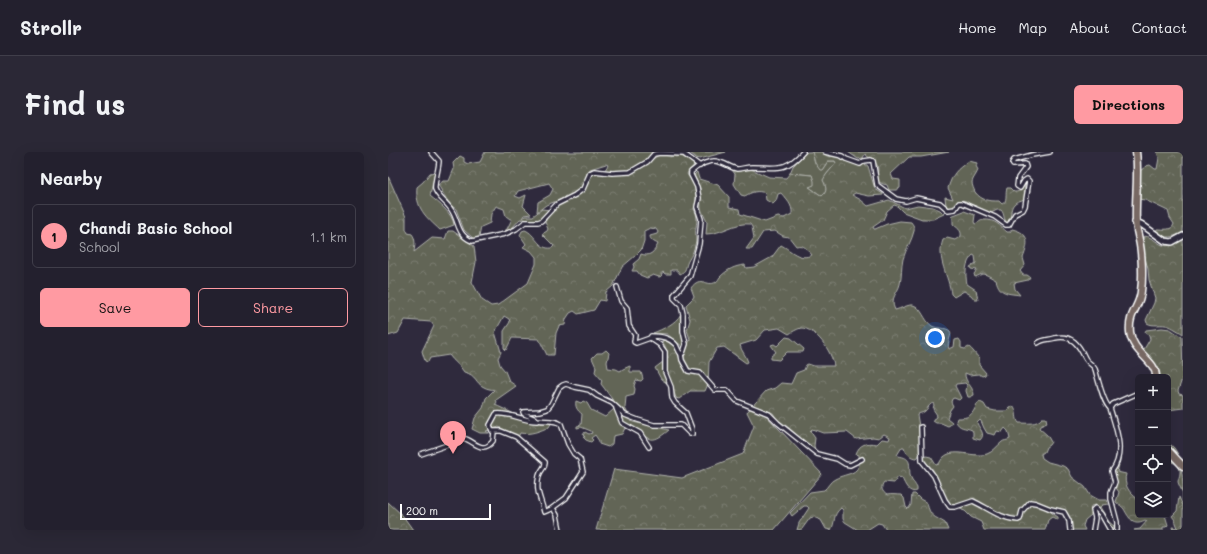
<!DOCTYPE html>
<html lang="en">
<head>
<meta charset="utf-8">
<style>
  body { margin:0; font-family:Mali,sans-serif; background:#2b2836; color:#f1f3f6 }
  .controls { position:absolute; right:12px; bottom:12px; display:grid; overflow:hidden; border-radius:6px; box-shadow:0 4px 16px #0002 }
  .controls button { width:36px; height:36px; display:grid; place-items:center; padding:0; border:0; border-bottom:1px solid #403e4a; background:#23202e; color:#f1f3f6; font:20px sans-serif }
  .scale { position:absolute; left:12px; bottom:10px; width:91px; box-sizing:border-box; padding-left:4px; border:2px solid #fff; border-top:0; font-size:11px; line-height:14px; white-space:nowrap; color:#fff; -webkit-text-stroke:3px #2f2a3d; paint-order:stroke }
  .you { position:absolute; left:547px; top:186px; width:14px; height:14px; margin:-10px; border:3px solid #fff; border-radius:50%; background:#1a73e8; box-shadow:0 0 0 6px #1a73e833 }
  .badge { display:grid; place-items:center; width:26px; height:26px; border-radius:50%; background:#ff9aa2; color:#111; font-size:13px; font-weight:700 }
  .pin { position:absolute; translate:-50% -33px; filter:drop-shadow(0 1px 2px #0008) }
  .pin::after { content:''; position:absolute; top:21px; width:14px; height:12px; background:inherit; clip-path:polygon(0 0,100% 0,50% 100%) }
  .list { margin:0; padding:0; list-style:none }
  h2 { display:flex; justify-content:space-between; align-items:center; height:52px; margin:0; padding:0 16px; font-size:17px }
  h2 small { font-size:13px; font-weight:400; color:#a3a3aa }
  .list li { display:grid; grid-template-columns:26px 1fr auto; gap:12px; align-items:center; box-sizing:border-box; height:64px; margin:0 8px 8px; padding:0 8px; border:1px solid #403e4a; border-radius:6px }
  .list b { display:block; font-size:15px; white-space:nowrap }
  .list p { margin:0; font-size:13px; white-space:nowrap; color:#a3a3aa }
  .list em { font-size:13px; font-style:normal; color:#a3a3aa }
  .actions { display:flex; gap:8px; padding:12px 16px }
  .actions a { flex:1; padding:9px 0; border:1px solid #ff9aa2; border-radius:6px; text-align:center; font-size:14px; color:#ff9aa2 }
  .actions .main { background:#ff9aa2; color:#111 }
  .icon { flex:none; width:22px; height:22px; fill:none; stroke:currentColor; stroke-width:2; stroke-linecap:round; stroke-linejoin:round }
  .map { position:relative; flex:none; width:795px; height:378px; overflow:hidden; border-radius:6px }
  header { display:flex; align-items:center; gap:24px; box-sizing:border-box; height:56px; padding:0 20px; background:#23202e; border-bottom:1px solid #403e4a }
  header strong { font-size:19px }
  nav { display:flex; gap:22px; margin-inline-start:auto; font-size:14px }
  .intro { display:flex; align-items:center; justify-content:space-between; box-sizing:border-box; height:96px; padding:0 24px }
  h1 { margin:0; font-size:28px }
  .button { padding:10px 18px; border-radius:6px; background:#ff9aa2; color:#111; font-size:14px; font-weight:700 }
  main { display:flex; gap:24px; padding:0 24px }
  aside { flex:1; background:#23202e; border-radius:6px; box-shadow:0 4px 16px #0002 }
  .map>svg:first-child { display:block }
  .grass { fill:#626557; stroke:#b0b2ab }
  .forest { fill:url(#forest-crowns); stroke:#b0b2ab }
  .lines { fill:none; stroke-linecap:round; stroke-linejoin:round }
  .street-casing { stroke:#fff; stroke-width:6 }
  .secondary-casing { stroke:#fff; stroke-width:8 }
  .highway-casing { stroke:#fff; stroke-width:9 }
  .street { stroke:#2f2a3d; stroke-width:3.5 }
  .secondary { stroke:#2f2a3d; stroke-width:5 }
  .highway { stroke:#776864; stroke-width:6 }
</style>
</head>
<body>
<header>
<strong>Strollr</strong>
<nav><a>Home</a><a>Map</a><a>About</a><a>Contact</a></nav>
</header>
<div class="intro"><h1>Find us</h1><a class="button">Directions</a></div>
<main>
<aside>
<h2>Nearby<small></small></h2>
<ul class="list">
<li><span class="badge">1</span><div><b>Chandi Basic School</b><p>School</p></div><em>1.1 km</em></li>
</ul>
<div class="actions"><a class="main">Save</a><a>Share</a></div>
</aside>
<div class="map">
<svg width="795" height="378" viewBox="0 0 795 378">
  <defs>
    <pattern id="forest-crowns" width="20" height="18" patternUnits="userSpaceOnUse"><rect width="20" height="18" fill="#626557"/><path d="M2 6a3 3 0 1 1 6 0M12 15a3 3 0 1 1 6 0" fill="none" stroke="#7a7c70"/></pattern>
  </defs>
  <rect width="100%" height="100%" fill="#2f2a3d"/>
  <filter id="ink" filterUnits="userSpaceOnUse"><feTurbulence type="fractalNoise" baseFrequency=".025" numOctaves="2"/><feDisplacementMap in="SourceGraphic" scale="8" xChannelSelector="R" yChannelSelector="G"/><feConvolveMatrix kernelMatrix="1 2 1 2 8 2 1 2 1" color-interpolation-filters="sRGB"/></filter>
  <g filter="url(#ink)">
    <g class="grass">
      <path d="M419,0H424L434,18L440,9H447L448,11L438,23L436,28C438,35 440,39 434,44L421,35L424,23L402,21L405,14Z"/>
      <path d="M47,20L42,44C51,51 65,62 66,73L52,78C38,65 27,56 29,35L35,30L42,21Z"/>
      <path d="M293,162L295,195L279,182L265,181C275,177 287,172 293,162Z"/>
      <polygon points="398,185 403,186 416,197 415,200 399,200 391,208 383,207 383,204 388,200 383,193 386,192 389,194"/>
      <path d="M218,198L221,201L219,210L220,216L228,217L232,219L235,217L242,214V220H253L255,227L253,229L248,228L246,234L247,237L246,243L238,245L237,256L240,262C227,255 222,243 213,232L214,228L207,220L208,215L204,206L209,201H214Z"/>
      <path d="M188,249L193,251L195,249L199,251L203,258L217,265L226,257L230,259L233,263L245,270L281,278C262,294 261,287 244,274L237,276L234,282L225,284L224,292L220,295L211,292V289L207,283L203,286L205,288L203,290L198,288L195,285H197L195,283L197,280L201,282L204,281L203,279L193,275L189,276V274L193,273L194,262C189,258 187,255 188,249Z"/>
    </g>
    <g class="forest">
      <path d="M97,0H267L255,11L241,19H218L217,18L220,13L218,12L202,17L199,21L197,31L193,36L180,45L177,44L174,47L158,53L149,60L150,50L162,43L165,37L161,31L130,39L127,44L132,46L138,43L135,54L143,62L136,63L134,66L138,64H145L154,57L162,58C154,66 154,69 142,68C138,68 135,68 132,67L124,76L116,81L115,80L119,77L124,67H122L118,64L116,57L108,54L103,62L102,71L93,75L91,85L86,87L76,78L68,57C60,53 55,40 50,33L55,29H61L66,17L65,11L72,4L76,6V10L80,12L92,10Z"/>
      <polygon points="301,0 338,0 312,7 308,6"/>
      <path d="M424,0H434L439,4H449L455,8L469,13L477,12L480,14L487,37L495,42V43L481,44L467,41L464,43L473,48L480,54L501,48L517,56L530,53L545,55L552,58L556,62L545,67H534L515,60L509,54L506,53L499,59L495,68L485,75L486,77H487L499,72L512,69L523,70C525,73 527,75 526,79C524,88 518,97 515,107C513,115 514,124 512,132C510,141 501,146 507,158C512,157 521,152 525,153C534,155 536,169 544,174C549,177 558,175 562,179C565,183 558,190 561,197L566,195L567,188L571,187L573,190V196L577,197L581,195C584,197 588,203 591,206V213L598,221L597,223L594,224L591,222L582,223L577,221C576,230 586,235 586,243L582,245H580L578,239L579,233L577,231L568,232L567,234L573,246L571,248L566,246L564,247L563,250L565,254L562,258L559,266L564,270L562,273L560,274L553,271H548L545,269V267L547,266L549,263L545,257L546,253L545,251C540,253 540,257 537,259C534,262 532,260 529,263C532,275 531,288 533,301L529,306C522,306 518,301 516,295H514L509,303L510,304C524,306 521,311 522,323C522,325 528,334 529,336V339C521,342 517,333 514,326L510,325L506,331L496,330C492,335 494,340 499,343C503,342 509,343 513,343L516,346L518,355L520,357L523,353L524,342H527L532,347L539,351C542,365 546,364 557,371L560,378H498L494,372L490,371L479,378H470L457,370L455,367V358L453,356C444,363 448,370 443,378L438,377L433,368L425,365L422,366L414,377L409,378L411,371L421,356L419,354H416L404,364L402,361L422,340L436,338C440,335 442,329 447,327C460,320 474,324 471,303L468,302C471,292 479,290 489,292L494,287L501,288L502,285L496,282L491,286L485,285L468,287L459,280L435,281L424,277L422,279L427,286L426,294L427,297L425,298L401,276L389,267L385,261L370,255L434,322L386,378H208L226,317L294,326L355,302L366,274L359,260L378,239L387,236L393,231L403,232L408,221L416,218L418,213L420,212L426,214H446C444,200 428,176 413,176C409,177 404,180 401,182L391,176L377,178L368,188L352,193C353,199 358,203 360,210L358,211L336,195L329,196L321,210L320,232L317,239H302L291,247L288,246L284,235L273,227L267,216L280,206L279,199L274,189L277,188L287,195L296,217L300,218L297,211L296,205L302,187L299,178L302,168L298,153L305,146L306,144L303,136C313,122 319,136 328,130C330,129 331,126 332,125C340,117 347,114 357,113L358,116L366,115L384,105L393,93C403,98 411,109 424,103C419,97 416,92 408,94L401,85L395,84L387,79L375,80L364,97H358L366,86L364,75L362,72C346,70 334,82 318,82L319,70L313,57L312,36L306,23L309,20L311,27L330,33L341,45V55L351,57L352,62L377,70L390,65L396,66L404,62C405,53 398,47 393,41L390,42L388,49L385,52L378,48L377,41C370,38 363,40 357,44L353,43L346,32L347,22L344,18L360,17L365,18L381,25L398,26L402,21L424,23L426,29V33L421,35L434,44C440,39 438,35 435,28L438,23L448,11L447,9H440L434,18H432L427,11Z"/>
      <path d="M460,0H561L533,5H521L503,22L505,27L512,28V36L508,38H501L499,33C481,29 493,23 489,13C486,7 480,6 477,2L475,6L470,7Z"/>
      <path d="M769,0H795V80C786,85 777,88 768,80L769,77C776,77 784,79 786,72L782,66L780,59L757,48L750,47L751,20L758,14L762,13L767,17H769L771,6Z"/>
      <path d="M273,3L283,4H293L306,11L305,15L301,18L299,22L306,33L307,37L308,48L306,57C310,64 309,68 308,75C307,80 308,84 308,88C307,96 304,103 300,109C297,115 299,119 292,122L289,118H283V122H277L275,120L273,123L274,124L271,125L265,123L259,126L252,123L249,119H244L246,115L245,112L251,107L253,102C261,105 266,101 270,92C266,90 262,88 262,84L269,82L270,80L268,77L262,76L256,79V89L253,98L247,104L234,115L225,134L218,140L217,149L212,148L206,158L190,162L186,159L182,161L178,167L177,173L171,174L168,181L166,203H159L151,187L124,186L118,198L116,196V179L122,170L121,167L116,164L107,180L113,200L110,206L112,213L117,219L121,229L128,234L108,248L109,250L107,253C126,261 143,273 164,270L161,275C152,279 142,283 132,281L130,285L111,275L98,279L101,281H92L84,277L87,266L95,256L98,246L106,238C103,237 99,237 96,235C87,231 89,223 76,220C72,213 66,210 61,203L42,206L40,210L37,209L34,199L46,174L43,170L17,168L10,181L0,184V24L18,65V77L20,81L24,82C28,87 27,93 26,100L44,86L57,87L60,79H65L86,94L88,110L84,130L94,148L103,154L110,153L140,131L148,112V105L143,99L135,95L138,92L132,83L134,79L137,78C148,82 150,98 164,96L166,94L154,82L159,79L160,77L157,70L164,58L169,53L196,38L205,21C218,19 233,26 246,20C255,16 265,4 273,3Z"/>
      <path d="M581,9L589,11L588,14L590,18C589,22 585,26 584,30C584,34 586,37 587,40C594,49 601,49 611,49L614,52C620,50 617,41 619,36H622L626,40C634,40 633,37 637,31L636,47C633,49 628,49 626,52C621,57 625,65 619,71C615,68 617,62 613,58H609L603,61L585,54L578,49C570,48 569,55 562,57L558,54L557,45L565,47L560,36C565,21 568,18 581,9Z"/>
      <path d="M576,59L587,63L586,70L587,72C590,71 593,68 596,68C607,67 612,74 619,80H622L624,77C642,81 641,91 635,106L637,113L632,119L635,123H639L642,125L640,128L626,131L627,137L632,143C618,141 612,142 608,128C604,126 600,123 596,122C593,122 590,124 587,125L586,122L589,118L583,117L582,115L588,111L587,104L585,103C577,110 577,122 579,132L588,138L590,148H587L583,143L576,139L566,145L563,142C561,124 548,107 555,88L559,86L567,88L573,84C574,78 569,76 565,72V66L563,64Z"/>
      <path d="M756,84C766,84 772,97 783,93C787,92 791,89 795,86V182C794,181 782,174 781,174C774,171 765,175 759,171L758,168L766,151L767,146L761,128L760,117L756,102L754,88Z"/>
      <polygon points="774,176 782,177 794,185 795,224 790,239 791,242 795,243 795,256 780,258 780,249 783,245 780,245 780,225 770,225 755,199 762,187 761,183 757,180 758,178"/>
      <path d="M592,250L596,252L599,257L607,259H618L625,254C630,260 627,267 631,271C639,271 649,273 654,266H658L659,271L652,274L651,276L659,283L663,290L661,293L658,295L656,300L653,302L654,306L660,310L675,314L680,317L684,325L697,335L702,343L711,348H719L720,352L714,353L712,355L721,370L726,374V378H723L721,372L709,354L707,353L703,354V363L697,368L695,374L697,378H683C683,363 679,353 662,358L664,361L670,365V368L664,365L660,368L657,378H596L593,370L583,365L577,359L574,358L572,355L584,350L601,358V356L585,347C580,349 569,356 564,354C554,350 550,326 545,318C542,313 537,311 536,305L538,304L543,305L548,313L551,312C560,291 583,307 599,302C605,300 609,294 614,290C616,288 619,289 622,287L620,279L617,276L614,280L609,279L607,283L599,281L596,276L593,269L592,268L589,271C592,278 598,282 592,288L585,286V280L584,278C577,275 571,277 568,269L569,266C581,266 584,264 589,252Z"/>
      <path d="M783,293C795,302 795,331 795,348C795,346 795,344 795,342C794,338 791,334 790,330C790,327 792,324 792,321C793,314 786,309 780,310V294Z"/>
      <path d="M730,313H731L729,320L738,322C735,332 741,341 750,347V363H777L780,373L778,375H775V378H746L752,377L759,369L757,368C745,374 741,366 736,357C734,354 731,353 728,350L731,340L728,336L726,320Z"/>
      <polygon points="791,345 795,354 795,378 785,378 784,375 790,376 787,368 784,364 789,359"/>
      <polygon points="0,350 15,364 25,378 0,378"/>
    </g>
    <g class="lines">
      <g class="street-casing">
        <g id="street">
          <path d="M43,0L51,9C51,16 46,31 47,37C50,46 60,51 64,59C71,70 69,83 84,89L117,82L128,77L137,70H150L153,69L169,52L187,43L195,37L202,21L206,19L224,21L242,20L259,10L266,2L272,1L296,2L312,14"/>
          <polyline points="437,0 454,4 458,7 472,12 476,9 483,8 485,9 489,33 508,47 518,49 528,46 552,51 560,58 567,57 571,51 574,51 607,65 618,73 621,73 627,62 635,58 637,54 641,29 639,27 636,29 632,36 629,34 630,26 638,15 637,12 625,13 624,11 626,8 644,3 662,0"/>
          <polyline points="229,135 233,149 239,156 241,174 247,183 246,190 248,191 262,186"/>
          <path d="M650,191C655,187 661,188 667,186C684,182 691,193 697,206C699,211 705,212 707,217C710,226 715,251 722,256C728,276 738,301 724,319L727,330L723,340V347L729,370V378"/>
          <polyline points="293,202 294,208 300,219 312,221 327,238 339,238 349,249 381,262 390,271 429,302 449,307 457,312 462,313 474,307"/>
          <polyline points="228,256 234,271 252,281 261,295"/>
          <polyline points="722,256 725,252 750,241"/>
          <path d="M149,268C158,270 165,267 173,272L180,292L186,302L192,307L195,320L178,346L163,357L156,360C153,346 147,340 151,324C152,318 158,316 157,310L128,285L113,279H104L102,273L108,262C122,260 134,269 149,269L148,267L136,262L135,260L152,259L159,257L163,252L171,236L175,233L178,232L187,235L201,238L209,244L224,251L237,263L250,268L266,273H293L302,282H304V277L298,261L287,251L284,246L283,235L277,220V200L272,193L262,186L263,184C272,184 282,185 288,193C290,196 290,199 293,202L295,201L298,192L295,179V162L293,153L286,146V143L302,124L311,92L313,67L309,55L311,46L309,35L303,23V20C309,14 323,6 331,10C337,11 343,16 349,17C353,17 359,15 364,15C389,15 397,20 415,0"/>
          <path d="M533,275L534,309L546,324L557,348L562,355H567L585,349C600,356 613,367 630,368L632,367L634,359L642,350L648,351L663,357L676,360L681,369L682,378"/>
          <path d="M33,302L59,293L75,286C87,289 94,303 105,289L106,280"/>
          <polyline points="165,356 169,363 172,378"/>
          <polyline points="705,378 707,366 705,358 707,356 713,362 722,378"/>
        </g>
      </g>
      <g class="secondary-casing">
        <polyline id="secondary" points="747,70 753,72 777,89 784,90 795,84"/>
      </g>
      <g class="highway-casing">
        <g id="highway">
          <path d="M748,0C751,21 747,48 748,70C748,76 750,82 751,88C754,101 755,126 753,139C752,155 740,161 742,180C744,201 769,209 768,225"/>
          <polyline points="780,298 795,314"/>
        </g>
      </g>
      <use href="#street" class="street"/>
      <use href="#secondary" class="secondary"/>
      <use href="#highway" class="highway"/>
    </g>
  </g>
</svg>
<div class="controls">
<button>+</button>
<button>−</button>
<button><svg class="icon" aria-label="locate" viewBox="0 0 24 24"><circle cx="12" cy="12" r="6"/><path d="M12 2v4M12 18v4M2 12h4M18 12h4"/></svg></button>
<button><svg class="icon" aria-label="layers" viewBox="0 0 24 24"><path d="M12 4l9 5-9 5-9-5zM3 14l9 5 9-5"/></svg></button>
</div>
<div class="scale">200 m</div>
<div class="you"></div>
<div class="pin badge" style="left:65px;top:302px">1</div>
</div>
</main>
</body>
</html>
